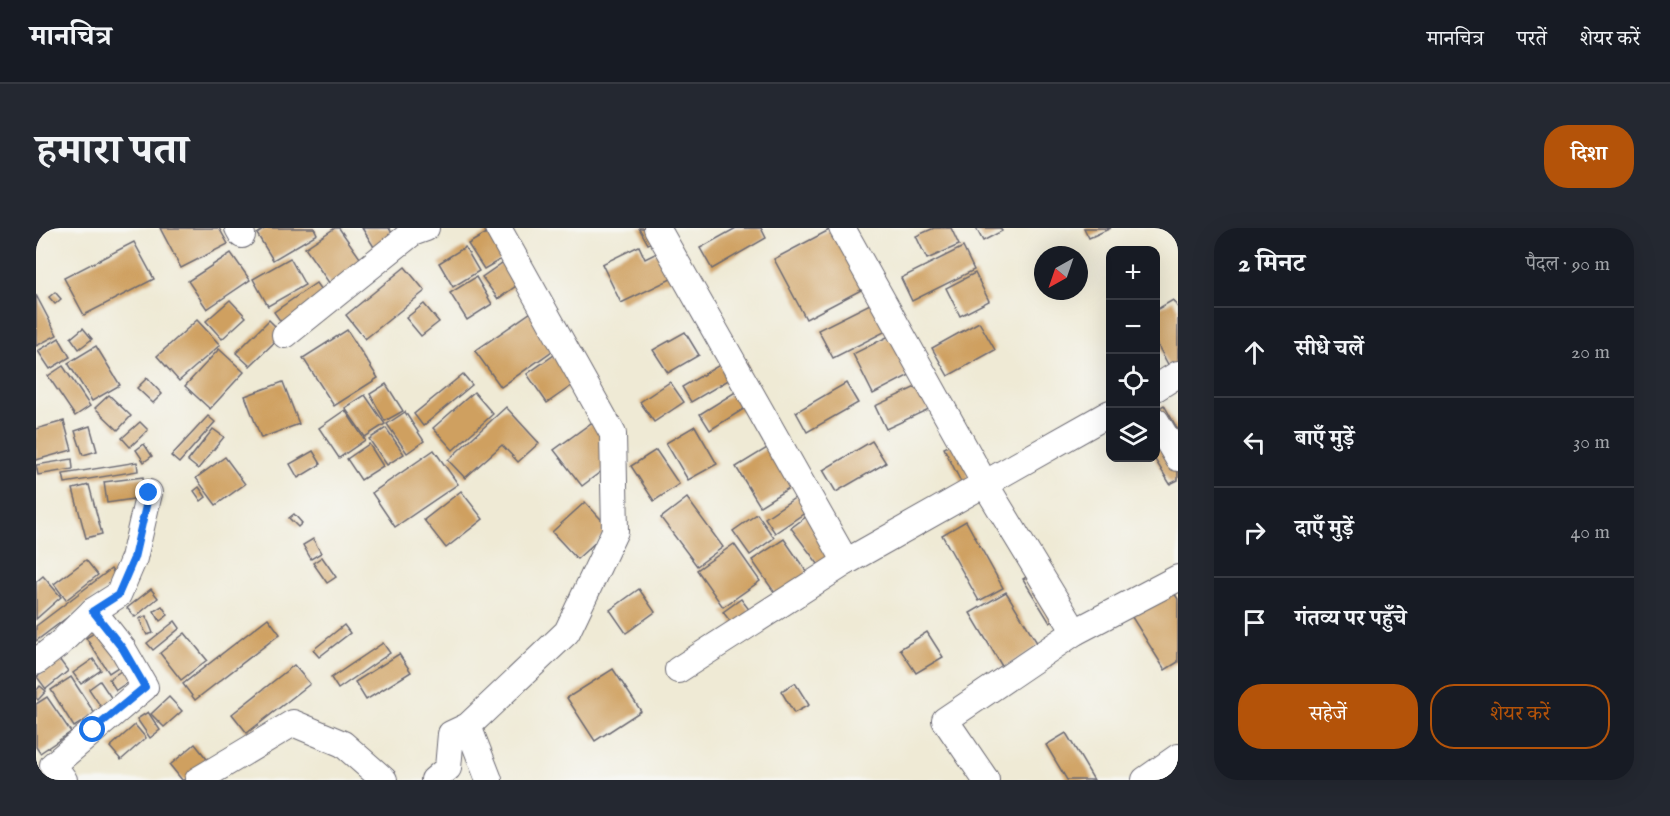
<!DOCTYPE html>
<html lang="hi">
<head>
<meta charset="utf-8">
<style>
  body { margin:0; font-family:"IM FELL English","Noto Serif Devanagari",serif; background:#242831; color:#f1f3f6 }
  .controls { position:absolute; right:18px; top:18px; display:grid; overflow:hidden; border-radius:12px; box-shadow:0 6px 24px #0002 }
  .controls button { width:54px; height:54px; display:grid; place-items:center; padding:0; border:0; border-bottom:2px solid #363941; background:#171b24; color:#f1f3f6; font:30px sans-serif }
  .compass { position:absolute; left:998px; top:18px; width:54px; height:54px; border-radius:50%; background:#171b24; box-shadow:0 6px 24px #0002; rotate:220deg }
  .stop { position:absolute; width:18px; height:18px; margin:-14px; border:4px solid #1a73e8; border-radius:50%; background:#fff }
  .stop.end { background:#1a73e8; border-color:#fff; box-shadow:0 2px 6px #0008 }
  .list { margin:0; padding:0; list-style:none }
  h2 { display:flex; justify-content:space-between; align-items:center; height:78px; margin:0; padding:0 24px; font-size:26px }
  h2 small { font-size:20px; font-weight:400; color:#9ea1a6 }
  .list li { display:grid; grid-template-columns:39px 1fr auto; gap:18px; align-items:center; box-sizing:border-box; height:90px; padding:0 24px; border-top:2px solid #363941 }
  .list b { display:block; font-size:22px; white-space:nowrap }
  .list em { font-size:20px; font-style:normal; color:#9ea1a6 }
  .actions { display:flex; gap:12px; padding:18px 24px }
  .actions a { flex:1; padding:14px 0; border:2px solid #b45309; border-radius:24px; text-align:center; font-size:21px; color:#b45309 }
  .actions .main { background:#b45309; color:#fff }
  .icon { flex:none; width:33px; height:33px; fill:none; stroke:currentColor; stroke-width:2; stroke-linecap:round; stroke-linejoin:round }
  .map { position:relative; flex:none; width:1142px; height:552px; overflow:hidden; border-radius:24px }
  header { display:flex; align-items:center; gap:36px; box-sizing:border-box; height:84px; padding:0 30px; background:#171b24; border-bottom:2px solid #363941 }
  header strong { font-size:28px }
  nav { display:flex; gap:33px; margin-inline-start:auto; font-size:21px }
  .intro { display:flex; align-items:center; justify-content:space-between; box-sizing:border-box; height:144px; padding:0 36px }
  h1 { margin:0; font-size:42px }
  .button { padding:15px 27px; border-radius:24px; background:#b45309; color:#fff; font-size:21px; font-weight:700 }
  main { display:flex; gap:36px; padding:0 36px }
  aside { flex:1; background:#171b24; border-radius:24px; box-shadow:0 6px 24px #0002 }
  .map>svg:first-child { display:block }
  .building { fill:#cfa060 }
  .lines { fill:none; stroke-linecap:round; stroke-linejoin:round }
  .street-casing { stroke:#6a6871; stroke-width:28 }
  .street { stroke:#fff; stroke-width:26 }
  .route { stroke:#1a73e8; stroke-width:8 }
</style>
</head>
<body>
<header>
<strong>मानचित्र</strong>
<nav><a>मानचित्र</a><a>परतें</a><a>शेयर करें</a></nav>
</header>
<div class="intro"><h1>हमारा पता</h1><a class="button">दिशा</a></div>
<main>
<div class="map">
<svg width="1142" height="552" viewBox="0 0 1142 552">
  <rect width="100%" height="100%" fill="#f6f6f2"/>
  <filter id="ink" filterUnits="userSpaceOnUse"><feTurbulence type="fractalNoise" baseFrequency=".0167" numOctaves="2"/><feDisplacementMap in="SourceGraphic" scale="12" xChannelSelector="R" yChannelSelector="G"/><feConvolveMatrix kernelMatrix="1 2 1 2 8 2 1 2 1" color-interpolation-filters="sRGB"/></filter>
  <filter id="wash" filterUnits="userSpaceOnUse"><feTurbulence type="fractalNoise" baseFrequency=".008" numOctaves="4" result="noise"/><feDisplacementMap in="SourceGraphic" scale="24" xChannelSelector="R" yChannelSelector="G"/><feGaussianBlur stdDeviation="1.35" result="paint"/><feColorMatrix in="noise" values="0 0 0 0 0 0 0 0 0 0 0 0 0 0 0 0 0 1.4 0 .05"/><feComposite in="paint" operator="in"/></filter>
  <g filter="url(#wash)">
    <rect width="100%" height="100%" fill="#efead5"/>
    <g id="blocks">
      <g class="building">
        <polygon points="124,0 183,0 192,16 145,40"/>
        <polygon points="230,0 278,0 281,6 237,32 221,6"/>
        <polygon points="299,0 303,0 331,40 298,62 269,20"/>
        <polygon points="326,0 353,0 367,23 348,35"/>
        <polygon points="603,0 630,0 633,6 612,16"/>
        <polygon points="700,0 725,0 730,10 676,41 664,20"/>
        <polygon points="797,0 844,52 770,91 738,31"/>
        <polygon points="898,0 915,0 923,17 891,31 880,8"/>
        <polygon points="940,0 964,0 966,3 947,13"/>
        <polygon points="1048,0 1075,0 1053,10"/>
        <polygon points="454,3 469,29 448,41 432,16"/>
        <polygon points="98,14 118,51 48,87 28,50"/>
        <polygon points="643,14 656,41 585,75 566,36 603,18 609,31"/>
        <polygon points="429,19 443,43 417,59 403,35"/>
        <polygon points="927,19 938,42 876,73 865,50"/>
        <polygon points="195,25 214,52 171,81 152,53"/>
        <polygon points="254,30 269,57 232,78 217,51"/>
        <polygon points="469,33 484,55 462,71 446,49"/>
        <polygon points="369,39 389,63 329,111 310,87"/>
        <polygon points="939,45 953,73 924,88 910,60"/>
        <polygon points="440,49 456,76 431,92 414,65"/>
        <polygon points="280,55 292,72 250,101 238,84"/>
        <polygon points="19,64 25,71 19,76 13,69"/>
        <polygon points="0,67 21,107 0,118"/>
        <polygon points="852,67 866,95 797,130 782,102"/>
        <polygon points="194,72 210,89 186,111 170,93"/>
        <polygon points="1137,72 1142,80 1142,135 1134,140 1120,114 1120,82"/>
        <polygon points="388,76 403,94 385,108 370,90"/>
        <polygon points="501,80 526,116 465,159 439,123"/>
        <polygon points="161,92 184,117 143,153 121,128"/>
        <polygon points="233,92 247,106 214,138 200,125"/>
        <polygon points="943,94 959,122 912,148 896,120"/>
        <polygon points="47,100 56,111 43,121 35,110"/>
        <polygon points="869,100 889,139 837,166 817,126"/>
        <polygon points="311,102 342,150 298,178 267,130"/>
        <polygon points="649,104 663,127 632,145 617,122"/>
        <polygon points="23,110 34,129 14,141 2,123"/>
        <polygon points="60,118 84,157 56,173 32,135"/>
        <polygon points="531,118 551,147 511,175 491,146"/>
        <polygon points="183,121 208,144 174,181 149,158"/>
        <polygon points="704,125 713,140 655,174 646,159"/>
        <polygon points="27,138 54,178 39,188 12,148"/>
        <polygon points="427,146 436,157 387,198 378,186"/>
        <polygon points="111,150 126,166 117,175 101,160"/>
        <polygon points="899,150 910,173 850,201 839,178"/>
        <polygon points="717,153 727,169 674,202 664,186"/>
        <polygon points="247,154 263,196 225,210 209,168"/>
        <polygon points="634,154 648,174 618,194 604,174"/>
        <polygon points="810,155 822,175 771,204 760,184"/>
        <polygon points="350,156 367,183 349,193 334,166"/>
        <polygon points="438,164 457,186 417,222 397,200"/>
        <polygon points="73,167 95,188 82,202 59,180"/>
        <polygon points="329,167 349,196 329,209 309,180"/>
        <polygon points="1128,177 1142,202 1142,252 1134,256 1118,230 1120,182"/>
        <polygon points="470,179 503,215 482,234 466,217 429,250 412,232"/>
        <polygon points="309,182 329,212 303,230 283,200"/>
        <polygon points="369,184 388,213 371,225 351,196"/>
        <polygon points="172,188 179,194 143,235 135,228"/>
        <polygon points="562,190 589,225 546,258 518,222"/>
        <polygon points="28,193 36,222 0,232 0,201"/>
        <polygon points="104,194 112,202 94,219 86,210"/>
        <polygon points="54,198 61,223 47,227 39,203"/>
        <polygon points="659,198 681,236 652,252 630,215"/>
        <polygon points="350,200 368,226 351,237 333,211"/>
        <polygon points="177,201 188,209 162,241 152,233"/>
        <polygon points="931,209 933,270 908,220"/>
        <polygon points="746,211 769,250 724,278 700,239"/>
        <polygon points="836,213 850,235 800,264 787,242"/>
        <polygon points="108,216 116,228 108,234 100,222"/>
        <polygon points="333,216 347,238 325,252 311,231"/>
        <polygon points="398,222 422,256 359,299 336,265"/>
        <polygon points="620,222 643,256 618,273 595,238"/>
        <polygon points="277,223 285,236 262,250 254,236"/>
        <polygon points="189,229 209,256 180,277 160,250"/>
        <polygon points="36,231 37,241 2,247 0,237"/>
        <polygon points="101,234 102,243 29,255 27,246"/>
        <polygon points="107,249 110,269 71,275 68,254"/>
        <polygon points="53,257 66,306 50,310 37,261"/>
        <polygon points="163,259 170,269 165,273 158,263"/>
        <polygon points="772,261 782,276 739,305 729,290"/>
        <polygon points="425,263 447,291 410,320 388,292"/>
        <polygon points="651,270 687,319 661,338 625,290"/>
        <polygon points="549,274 574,301 541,331 516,304"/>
        <polygon points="782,280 821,332 794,352 755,300"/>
        <polygon points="258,286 266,295 262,299 253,290"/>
        <polygon points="721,286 738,310 714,327 697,303"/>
        <polygon points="930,293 967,360 943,373 906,307"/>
        <polygon points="277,311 285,325 275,331 267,317"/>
        <polygon points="748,311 783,362 752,384 716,332"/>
        <polygon points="698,316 724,353 687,379 661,342"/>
        <polygon points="286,329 300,349 291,355 277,335"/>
        <polygon points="50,332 62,347 30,372 18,356"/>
        <polygon points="1005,340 1033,384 1014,395 987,351"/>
        <polygon points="75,341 82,351 0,413 0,398"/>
        <polygon points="7,348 25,369 0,391 0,354"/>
        <polygon points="1130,352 1142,371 1142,434 1129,442 1089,378"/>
        <polygon points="115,361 122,370 99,389 91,380"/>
        <polygon points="603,361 619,384 590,405 574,382"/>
        <polygon points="970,364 1003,418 967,440 934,385"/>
        <polygon points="705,371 721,392 703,405 687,384"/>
        <polygon points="126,378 132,387 124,393 118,383"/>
        <polygon points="110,388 117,405 111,407 103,391"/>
        <polygon points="232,390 244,406 159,472 147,456"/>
        <polygon points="139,393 144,400 117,422 111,415"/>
        <polygon points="76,394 99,428 73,445 50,410"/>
        <polygon points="308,397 314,405 283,429 277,422"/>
        <polygon points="891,404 907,429 880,445 864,421"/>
        <polygon points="149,405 171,432 145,452 124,425"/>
        <polygon points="347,415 354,425 302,461 295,450"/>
        <polygon points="363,426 375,444 330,472 319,454"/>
        <polygon points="23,431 32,443 10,461 1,449"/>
        <polygon points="57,431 65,442 45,456 37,445"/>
        <polygon points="100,433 107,444 80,462 73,451"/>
        <polygon points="258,437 274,456 211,505 196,486"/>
        <polygon points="577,441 605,483 559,513 531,470"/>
        <polygon points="35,449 59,486 38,499 15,462"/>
        <polygon points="64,453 78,474 67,482 53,461"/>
        <polygon points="759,455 773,477 758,485 745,463"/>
        <polygon points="4,458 10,463 2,472 0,470 0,463"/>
        <polygon points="11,469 35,504 4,525 0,519 0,476"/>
        <polygon points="133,469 146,483 128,499 115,486"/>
        <polygon points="112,484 124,502 114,510 101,491"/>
        <polygon points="99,497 110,510 85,532 74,519"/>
        <polygon points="1030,505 1058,552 1031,552 1010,517"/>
        <polygon points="159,516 174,535 153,552 146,552 134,537"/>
      </g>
    </g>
  </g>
  <g filter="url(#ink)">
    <use href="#blocks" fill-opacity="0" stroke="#6a6871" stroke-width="1.5"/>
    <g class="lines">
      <g class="street-casing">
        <g id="street">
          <polyline points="202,0 206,7"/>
          <polyline points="621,0 810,334"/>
          <polyline points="806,0 949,256 1039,404"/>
          <polyline points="249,107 376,5 390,0"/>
          <polyline points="1120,160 1142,146"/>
          <polyline points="1120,193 1142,230"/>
          <polyline points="0,434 22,417 57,383 82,367 98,330 113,265"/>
          <polyline points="642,442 810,334 1074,185"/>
          <polyline points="432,498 453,552"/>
          <polyline points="28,552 17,537 109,459 87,421 57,383"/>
          <polyline points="162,552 257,495 307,516 348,552"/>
          <polyline points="398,552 412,540 415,506 432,498 531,404 579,303 577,206 462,0"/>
          <polyline points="950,552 909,492 1039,404 1142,350"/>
          <polyline points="1109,552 1142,529"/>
        </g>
      </g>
      <use href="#street" class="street"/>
    </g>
  </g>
  <g class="lines" filter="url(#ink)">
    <polyline class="route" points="57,502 109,459 87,421 57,383 82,367 98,330 113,265"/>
  </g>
</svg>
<div class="controls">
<button>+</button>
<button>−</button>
<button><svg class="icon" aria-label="locate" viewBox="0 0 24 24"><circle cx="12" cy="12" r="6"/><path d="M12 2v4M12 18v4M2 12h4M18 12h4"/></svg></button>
<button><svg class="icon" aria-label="layers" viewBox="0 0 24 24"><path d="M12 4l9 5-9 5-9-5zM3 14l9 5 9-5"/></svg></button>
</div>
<svg class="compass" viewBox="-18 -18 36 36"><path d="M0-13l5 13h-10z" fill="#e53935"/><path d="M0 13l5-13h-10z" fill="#9ea1a6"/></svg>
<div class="stop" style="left:57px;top:502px"></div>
<div class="stop end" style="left:113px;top:265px"></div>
</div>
<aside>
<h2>2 मिनट<small>पैदल · 90 m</small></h2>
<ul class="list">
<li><svg class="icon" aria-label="ahead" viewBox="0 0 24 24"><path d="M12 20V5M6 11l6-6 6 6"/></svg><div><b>सीधे चलें</b></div><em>20 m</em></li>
<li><svg class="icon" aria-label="left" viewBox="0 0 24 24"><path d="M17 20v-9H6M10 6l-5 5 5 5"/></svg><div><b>बाएँ मुड़ें</b></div><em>30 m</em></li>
<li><svg class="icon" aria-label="right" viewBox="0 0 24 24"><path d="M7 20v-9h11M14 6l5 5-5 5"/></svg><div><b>दाएँ मुड़ें</b></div><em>40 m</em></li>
<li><svg class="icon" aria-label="arrive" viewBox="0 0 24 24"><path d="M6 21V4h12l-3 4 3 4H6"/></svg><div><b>गंतव्य पर पहुँचे</b></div></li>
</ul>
<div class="actions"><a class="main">सहेजें</a><a>शेयर करें</a></div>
</aside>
</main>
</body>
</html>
